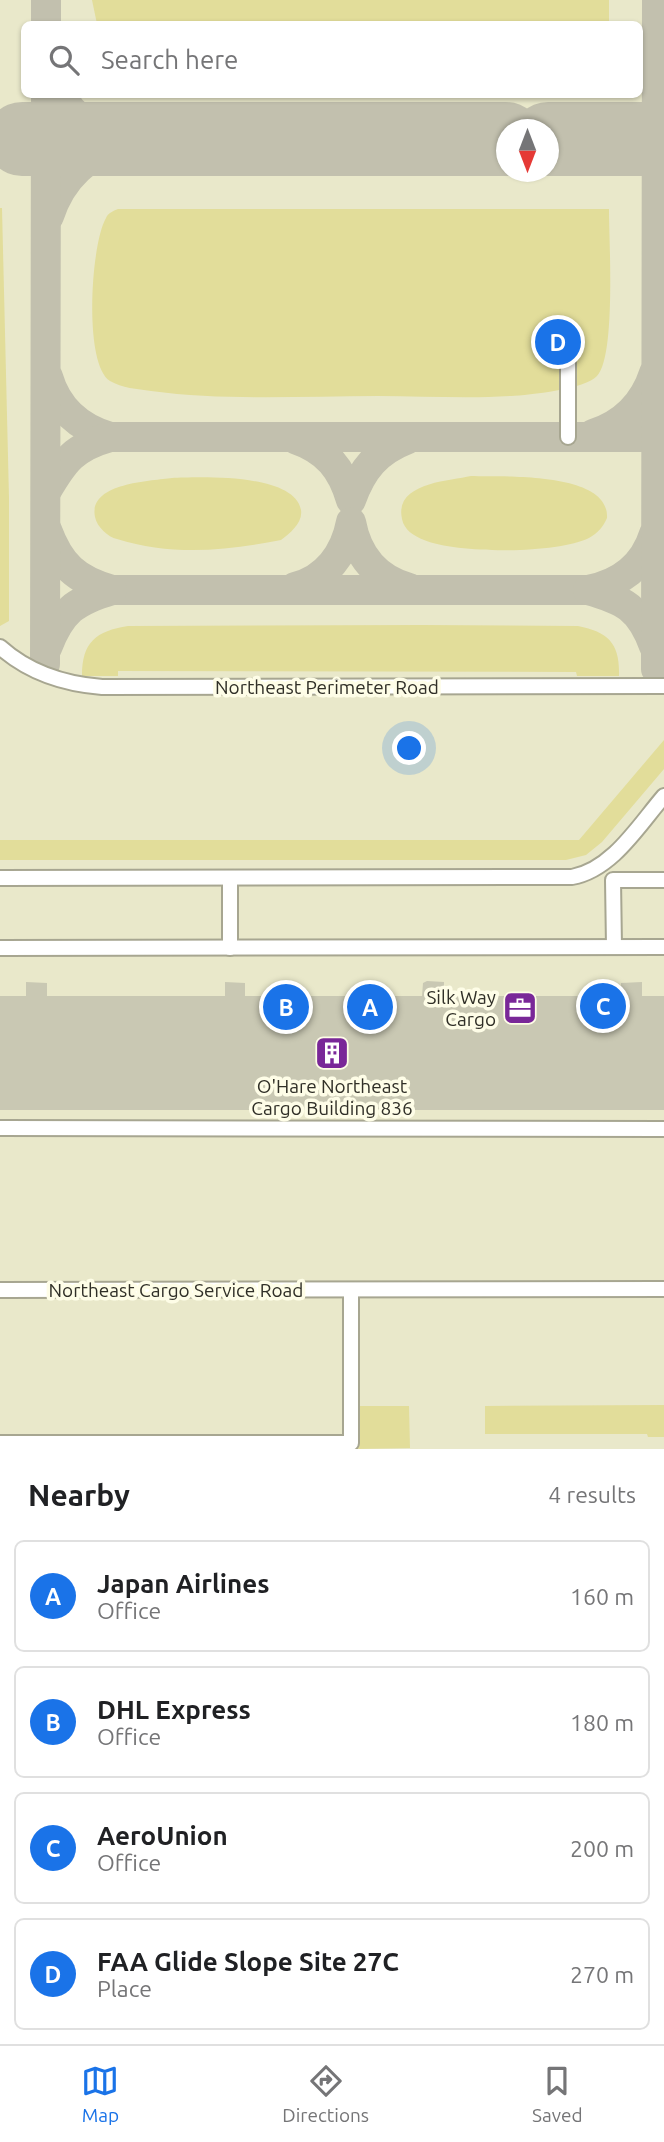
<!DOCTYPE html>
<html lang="en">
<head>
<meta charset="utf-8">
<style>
  body { margin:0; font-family:Ubuntu,sans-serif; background:#f2f2f2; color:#202124 }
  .compass { position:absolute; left:496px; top:119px; width:63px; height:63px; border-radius:50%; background:#fff; box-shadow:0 2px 5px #0004; rotate:180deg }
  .you { position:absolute; left:410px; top:749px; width:24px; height:24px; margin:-18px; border:5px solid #fff; border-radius:50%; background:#1a73e8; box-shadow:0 0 0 10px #1a73e833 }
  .badge { display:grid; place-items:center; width:46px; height:46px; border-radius:50%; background:#1a73e8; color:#fff; font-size:23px; font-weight:700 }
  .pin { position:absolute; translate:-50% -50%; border:4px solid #fff; box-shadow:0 2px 7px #0006 }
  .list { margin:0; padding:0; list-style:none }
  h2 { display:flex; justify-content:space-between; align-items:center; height:91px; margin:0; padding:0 28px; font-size:30px }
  h2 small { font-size:23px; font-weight:400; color:#757577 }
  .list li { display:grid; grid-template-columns:46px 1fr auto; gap:21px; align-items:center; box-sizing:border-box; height:112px; margin:0 14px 14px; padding:0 14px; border:2px solid #e0e0e0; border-radius:10px }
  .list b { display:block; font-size:26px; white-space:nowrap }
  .list p { margin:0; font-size:23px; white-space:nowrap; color:#757577 }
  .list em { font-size:23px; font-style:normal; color:#757577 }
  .icon { flex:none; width:38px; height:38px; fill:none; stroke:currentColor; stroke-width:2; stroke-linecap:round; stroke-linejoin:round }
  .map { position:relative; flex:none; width:664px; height:1449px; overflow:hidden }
  .search { position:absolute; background:#fff; box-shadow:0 2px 5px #0004; left:21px; right:21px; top:21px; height:77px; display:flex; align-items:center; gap:18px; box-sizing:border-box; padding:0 24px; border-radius:10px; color:#757577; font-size:26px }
  .sheet { height:595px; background:#fff }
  nav { display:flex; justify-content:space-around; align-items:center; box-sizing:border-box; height:98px; border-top:2px solid #e0e0e0; background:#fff; font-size:19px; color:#757577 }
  nav a { display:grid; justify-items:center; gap:4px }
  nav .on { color:#1a73e8 }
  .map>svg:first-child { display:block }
  .built { fill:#e9e8ca; fill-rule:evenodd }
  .green { fill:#e2dd9a }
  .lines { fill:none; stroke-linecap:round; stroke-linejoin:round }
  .taxiway { stroke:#c2c0ae; stroke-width:30 }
  .runway { stroke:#c2c0ae; stroke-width:74 }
  .building { fill:#c9c8b3 }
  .minor-casing { stroke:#a7a691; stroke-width:18 }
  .minor { stroke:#fff; stroke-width:14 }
  .labels { text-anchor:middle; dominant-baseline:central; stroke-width:7; stroke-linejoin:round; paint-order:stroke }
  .street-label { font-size:19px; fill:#302f27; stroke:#fefde7 }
  .poi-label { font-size:19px; fill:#302f27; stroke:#fefde7; text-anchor:end }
</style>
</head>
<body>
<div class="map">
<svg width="664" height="1449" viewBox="0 0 664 1449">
  <rect width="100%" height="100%" fill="#f1f0da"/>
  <path class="built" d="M0,0H664V1449H0ZM24,24H640V94H24ZM506,130H548V172H506Z"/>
  <g class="green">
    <polygon points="92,0 609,0 609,24 97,24"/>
    <polygon points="0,208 2,208 9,498 9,621 0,626"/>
    <path d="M118,209H609C609,241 616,356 597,376C586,389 529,395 511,396C467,399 422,396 378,396C303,396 225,401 151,391C137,389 122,388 110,381C83,364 91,243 106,218C108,213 113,211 118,209Z"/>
    <path d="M471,476C502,477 610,471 607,518C603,527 598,533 589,538C556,554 459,554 424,540C414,536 404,530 402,519C394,483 448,481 471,476Z"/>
    <path d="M172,478C201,477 294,473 301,510C303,523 290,533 281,540C226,551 171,556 117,539C108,537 97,527 95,517C88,483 150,481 172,478Z"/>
    <path d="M422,625L578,626C609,632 620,644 619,676H577L576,672L118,671V676H82C82,642 96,631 128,626Z"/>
    <polygon points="664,740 664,769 602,842 586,855 566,860 0,860 0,840 579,840"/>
    <polygon points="664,1405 664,1437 648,1437 647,1434 485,1434 485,1406"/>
    <polygon points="356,1406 409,1406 410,1448 356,1449"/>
  </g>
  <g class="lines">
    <g class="taxiway">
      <polyline points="46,0 46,24"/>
      <path d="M49,216C63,174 87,158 125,140C99,130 74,122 61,94"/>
      <path d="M48,377C57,408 79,428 110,437"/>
      <path d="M593,434C624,424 644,404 654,373"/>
      <path d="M295,439C327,450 342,469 351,500C362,469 377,451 408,439"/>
      <path d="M46,492C64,461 74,447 110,437H664"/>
      <path d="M295,587C326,579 345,554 351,522C357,555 376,579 409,588"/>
      <polyline points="112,590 588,590"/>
      <path d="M654,646C640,608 624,600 588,590C620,584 644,566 654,534"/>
      <path d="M47,648C61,611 75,601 112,590C76,580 60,565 47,530"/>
      <polyline points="45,664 46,94"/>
      <polyline points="656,669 657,0"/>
    </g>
    <g class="runway">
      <polyline points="22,139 506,139"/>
      <polyline points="548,139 664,139"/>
    </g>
  </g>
  <polygon class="building" points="427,981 444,982 444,996 621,996 621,983 642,982 642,996 664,996 664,1110 0,1110 0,996 26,996 26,982 47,983 47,996 225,996 225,982 245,983 245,996 422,996 423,983"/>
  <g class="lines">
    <g class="minor-casing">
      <g id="minor">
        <polyline points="568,437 568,342"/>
        <path d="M0,647C29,673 63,684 102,687L664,686"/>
        <path d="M0,878L572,877C612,870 639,825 664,796"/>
        <polyline points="230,878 230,948"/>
        <polyline points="614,947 613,880 664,880"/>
        <polyline points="0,948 664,947"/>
        <polyline points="0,1128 664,1129"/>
        <polyline points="0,1290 664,1289"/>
        <polyline points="0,1443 351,1443 351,1290"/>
      </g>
    </g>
    <use href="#minor" class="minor"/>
  </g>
  <defs>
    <g id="office-square" transform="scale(1.75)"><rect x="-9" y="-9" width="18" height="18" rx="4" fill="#792798" stroke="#fefde7"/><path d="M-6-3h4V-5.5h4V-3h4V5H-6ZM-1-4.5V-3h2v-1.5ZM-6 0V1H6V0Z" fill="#fff"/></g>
    <g id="building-square" transform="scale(1.75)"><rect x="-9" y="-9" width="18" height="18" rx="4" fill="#792798" stroke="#fefde7"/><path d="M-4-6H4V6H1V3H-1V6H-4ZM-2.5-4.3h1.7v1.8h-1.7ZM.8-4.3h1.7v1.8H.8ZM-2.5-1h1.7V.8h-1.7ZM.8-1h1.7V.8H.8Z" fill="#fff"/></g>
  </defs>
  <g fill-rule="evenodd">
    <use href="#office-square" x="520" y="1008"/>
    <use href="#building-square" x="332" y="1053"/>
  </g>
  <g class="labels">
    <g class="street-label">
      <text x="327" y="687">Northeast Perimeter Road</text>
      <text x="176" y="1290">Northeast Cargo Service Road</text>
    </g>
    <g class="poi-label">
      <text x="496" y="997">Silk Way<tspan x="496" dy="22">Cargo</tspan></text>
      <text x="332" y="1086" text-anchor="middle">O'Hare Northeast<tspan x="332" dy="22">Cargo Building 836</tspan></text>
    </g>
  </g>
</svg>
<svg class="compass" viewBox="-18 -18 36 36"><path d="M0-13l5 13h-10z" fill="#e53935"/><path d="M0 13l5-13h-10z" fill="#757577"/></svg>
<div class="you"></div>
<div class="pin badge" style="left:370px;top:1007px">A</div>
<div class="pin badge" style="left:286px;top:1007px">B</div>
<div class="pin badge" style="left:603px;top:1006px">C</div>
<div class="pin badge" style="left:558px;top:342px">D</div>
<div class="search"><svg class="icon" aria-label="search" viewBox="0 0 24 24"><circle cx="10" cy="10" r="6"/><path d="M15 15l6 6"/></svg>Search here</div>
</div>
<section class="sheet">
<h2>Nearby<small>4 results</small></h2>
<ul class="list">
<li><span class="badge">A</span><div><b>Japan Airlines</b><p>Office</p></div><em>160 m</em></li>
<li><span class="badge">B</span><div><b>DHL Express</b><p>Office</p></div><em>180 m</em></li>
<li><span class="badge">C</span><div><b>AeroUnion</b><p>Office</p></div><em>200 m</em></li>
<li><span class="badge">D</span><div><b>FAA Glide Slope Site 27C</b><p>Place</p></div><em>270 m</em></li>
</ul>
</section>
<nav>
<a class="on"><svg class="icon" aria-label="map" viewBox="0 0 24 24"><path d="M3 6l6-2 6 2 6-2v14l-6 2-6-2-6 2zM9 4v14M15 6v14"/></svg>Map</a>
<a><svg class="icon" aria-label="directions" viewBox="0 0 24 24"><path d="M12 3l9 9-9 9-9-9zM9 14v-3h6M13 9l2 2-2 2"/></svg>Directions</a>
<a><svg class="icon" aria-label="saved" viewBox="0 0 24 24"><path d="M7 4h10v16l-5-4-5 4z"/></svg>Saved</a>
</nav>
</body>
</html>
